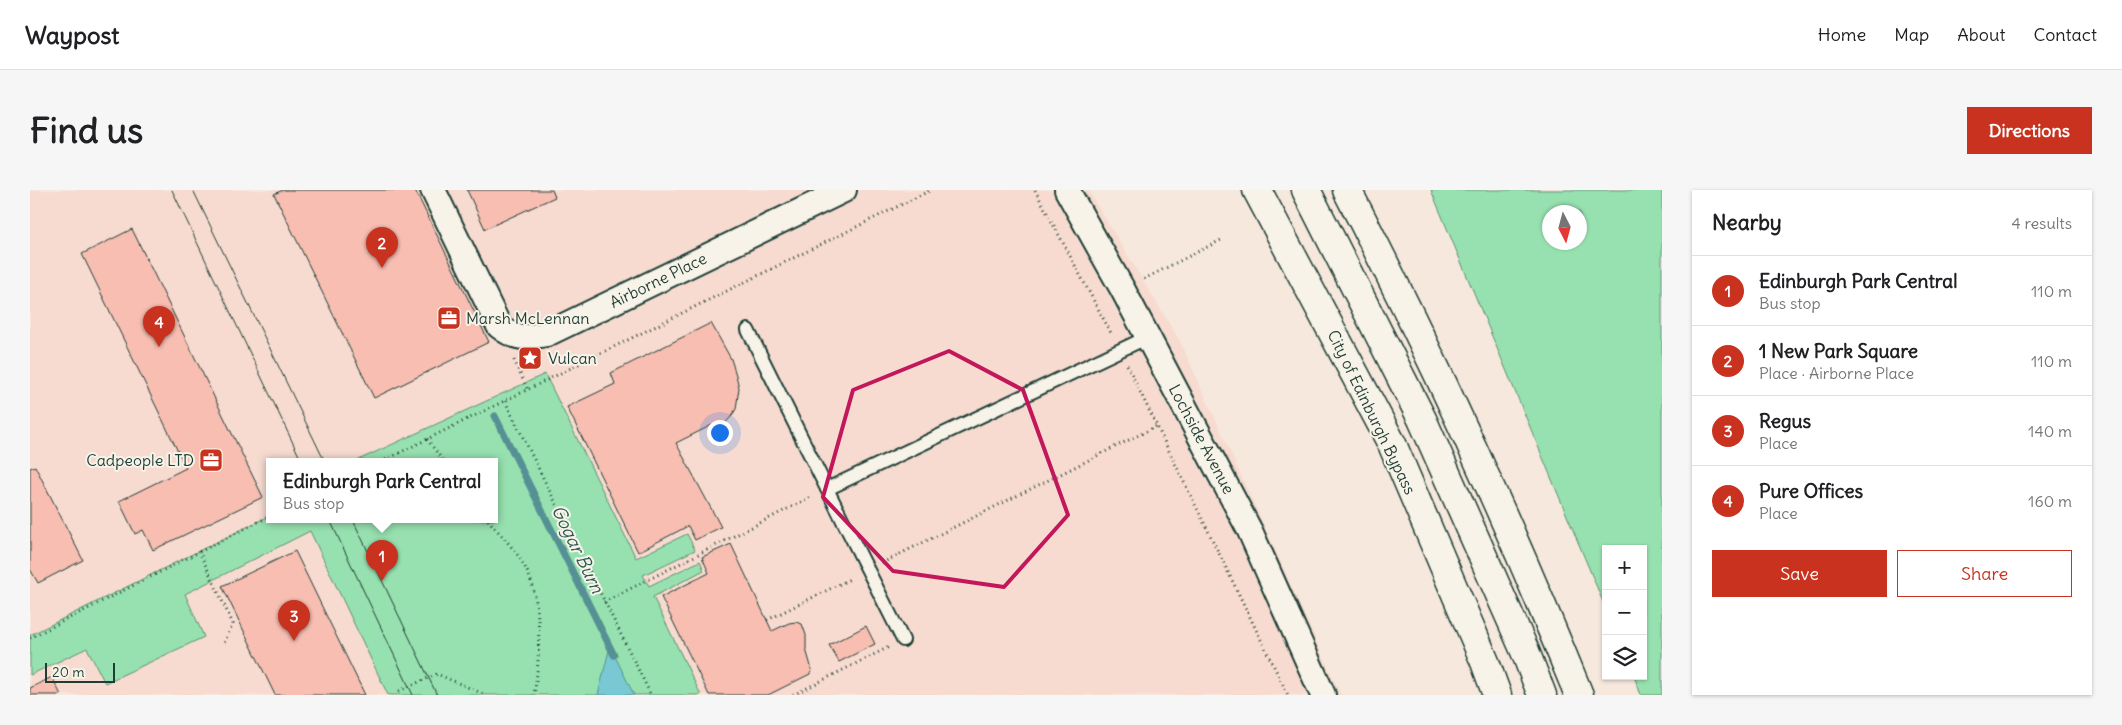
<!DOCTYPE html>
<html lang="en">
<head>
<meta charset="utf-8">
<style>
  body { margin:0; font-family:Delius,sans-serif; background:#f6f6f6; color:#202124 }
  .controls { position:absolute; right:15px; bottom:15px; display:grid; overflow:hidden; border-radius:0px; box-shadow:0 1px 4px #0004 }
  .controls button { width:45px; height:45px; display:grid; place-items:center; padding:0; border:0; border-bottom:1px solid #e0e0e0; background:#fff; color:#202124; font:25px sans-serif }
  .compass { position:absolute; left:1512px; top:15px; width:45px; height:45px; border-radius:50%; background:#fff; box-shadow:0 1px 4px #0004; rotate:174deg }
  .scale { position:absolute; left:15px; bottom:12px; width:70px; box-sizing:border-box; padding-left:5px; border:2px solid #1f3d34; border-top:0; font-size:14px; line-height:18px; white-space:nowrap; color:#1f3d34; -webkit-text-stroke:4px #f7f3e8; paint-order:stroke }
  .you { position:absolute; left:689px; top:242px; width:18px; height:18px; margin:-12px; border:4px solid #fff; border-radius:50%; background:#1a73e8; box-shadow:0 0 0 8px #1a73e833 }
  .badge { display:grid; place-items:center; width:32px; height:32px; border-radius:50%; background:#c8321e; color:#fff; font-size:16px; font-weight:700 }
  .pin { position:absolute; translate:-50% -41px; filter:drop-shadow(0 1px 2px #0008) }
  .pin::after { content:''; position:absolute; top:26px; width:18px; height:15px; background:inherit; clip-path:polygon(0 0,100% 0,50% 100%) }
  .popup { position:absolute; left:236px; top:268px; width:232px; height:65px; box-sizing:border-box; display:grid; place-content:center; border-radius:0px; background:#fff; filter:drop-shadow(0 1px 4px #0005); font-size:16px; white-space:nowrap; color:#757577 }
  .popup b { font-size:19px; color:#202124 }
  .popup::after { content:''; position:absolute; left:50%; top:100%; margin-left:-10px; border:10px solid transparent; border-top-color:#fff }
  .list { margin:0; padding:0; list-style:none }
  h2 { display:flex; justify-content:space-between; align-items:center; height:65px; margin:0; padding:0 20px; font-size:21px }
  h2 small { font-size:16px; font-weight:400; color:#757577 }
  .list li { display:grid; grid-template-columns:32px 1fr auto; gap:15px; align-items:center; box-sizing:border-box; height:70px; padding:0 20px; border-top:1px solid #e0e0e0 }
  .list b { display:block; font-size:19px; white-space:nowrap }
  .list p { margin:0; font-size:16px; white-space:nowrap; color:#757577 }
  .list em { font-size:16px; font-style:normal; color:#757577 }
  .actions { display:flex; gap:10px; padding:15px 20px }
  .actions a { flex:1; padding:11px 0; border:1px solid #c8321e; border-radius:0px; text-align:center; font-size:18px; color:#c8321e }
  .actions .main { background:#c8321e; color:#fff }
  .icon { flex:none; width:28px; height:28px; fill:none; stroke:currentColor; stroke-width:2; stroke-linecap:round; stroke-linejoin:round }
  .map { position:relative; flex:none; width:1632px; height:505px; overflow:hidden; border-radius:0px }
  header { display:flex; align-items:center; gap:30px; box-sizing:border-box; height:70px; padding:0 25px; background:#fff; border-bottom:1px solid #e0e0e0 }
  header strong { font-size:24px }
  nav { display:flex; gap:28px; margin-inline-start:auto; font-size:18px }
  .intro { display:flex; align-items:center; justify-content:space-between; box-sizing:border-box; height:120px; padding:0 30px }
  h1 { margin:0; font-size:35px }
  .button { padding:12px 22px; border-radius:0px; background:#c8321e; color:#fff; font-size:18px; font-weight:700 }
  main { display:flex; gap:30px; padding:0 30px }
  aside { flex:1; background:#fff; border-radius:0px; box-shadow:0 1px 4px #0004 }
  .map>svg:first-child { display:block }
  .built { fill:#f7dbd0; fill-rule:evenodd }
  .green { fill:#97e1b0; stroke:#5b8f72; fill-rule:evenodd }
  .water { fill:#79c9d4; stroke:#559194 }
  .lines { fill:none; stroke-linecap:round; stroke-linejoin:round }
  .stream { stroke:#559194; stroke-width:7 }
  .building { fill:#f8beb2; stroke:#1f3d34 }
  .lane-casing { stroke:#1f3d34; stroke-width:16 }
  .street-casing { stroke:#1f3d34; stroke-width:28 }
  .primary-casing { stroke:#1f3d34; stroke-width:31 }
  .path { stroke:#1f3d34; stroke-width:3; stroke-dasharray:1 4; stroke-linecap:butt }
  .lane { stroke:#f7f3e8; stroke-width:12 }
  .street { stroke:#f7f3e8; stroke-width:24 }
  .primary { stroke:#f7f3e8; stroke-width:28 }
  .tram { stroke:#1f3d34; stroke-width:1 }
  .marked { fill:none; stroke:#c2185b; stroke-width:4; stroke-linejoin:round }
  .labels { text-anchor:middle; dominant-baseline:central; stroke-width:4; stroke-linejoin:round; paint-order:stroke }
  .street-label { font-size:16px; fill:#1f3d34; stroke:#f7f3e8 }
  .poi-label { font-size:16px; fill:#1f3d34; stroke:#f7f3e8; text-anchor:start }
  .water-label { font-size:18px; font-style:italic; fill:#315954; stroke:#f7f3e8 }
</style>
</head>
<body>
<header>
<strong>Waypost</strong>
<nav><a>Home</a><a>Map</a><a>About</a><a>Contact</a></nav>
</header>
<div class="intro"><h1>Find us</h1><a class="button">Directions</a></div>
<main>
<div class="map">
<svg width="1632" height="505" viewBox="0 0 1632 505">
  <rect width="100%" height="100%" fill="#f7e8dd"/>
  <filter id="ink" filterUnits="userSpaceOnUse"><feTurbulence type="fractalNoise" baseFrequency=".02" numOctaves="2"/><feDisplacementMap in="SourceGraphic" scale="10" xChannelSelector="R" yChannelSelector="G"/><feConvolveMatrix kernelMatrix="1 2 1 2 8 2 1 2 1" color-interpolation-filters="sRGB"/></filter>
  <g filter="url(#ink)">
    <path class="built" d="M0,0H1058L1150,151L1311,505H0ZM240,272H464V330H240Z"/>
    <g class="green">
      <path d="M1401,0H1632V505H1611L1604,486H1613V359H1576V419ZM1520,22H1550V52H1520Z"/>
      <polygon points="515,184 606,368 657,344 665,360 613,385 619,396 670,371 674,380 623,407 671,505 358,505 280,341 155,404 174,447 75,493 57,458 0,485 0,445 239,326 240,330 464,330 464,272 324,272"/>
    </g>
    <polygon class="water" points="580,456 604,505 568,505"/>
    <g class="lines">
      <polyline class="stream" points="465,226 584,465"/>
    </g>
    <g class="building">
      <polygon points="253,0 385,0 459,152 344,208 244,4"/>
      <polygon points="437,0 522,0 525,7 455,39"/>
      <polygon points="102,39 233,307 123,360 113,340 105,344 89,311 156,278 52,64"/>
      <polygon points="681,133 701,169 706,185 709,198 706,219 701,227 686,243 682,235 646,253 691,337 665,350 658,336 608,362 537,217 585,194 581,183"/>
      <polygon points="5,276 53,370 8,393 0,379 0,278"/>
      <polygon points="701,354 742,441 759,433 766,432 772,434 776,445 776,459 782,480 780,484 738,505 679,505 631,407 679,383 672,367"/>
      <polygon points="265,361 335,505 245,505 192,396"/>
      <polygon points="836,436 845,454 809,472 799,455"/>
      <polygon points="22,487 31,505 0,505 0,498"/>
    </g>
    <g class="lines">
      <g class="lane-casing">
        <g id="lane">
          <polyline points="718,140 797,299 1118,147"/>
          <polyline points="797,299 873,450"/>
        </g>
      </g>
      <g class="street-casing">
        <g id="street">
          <path d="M403,0L469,136C486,150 496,148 517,144L814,0"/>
          <polyline points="1037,0 1093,100 1220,341 1293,505"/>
        </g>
      </g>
      <g class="primary-casing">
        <g id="primary">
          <polyline points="1227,0 1362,254 1455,472 1467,505"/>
          <polyline points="1276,0 1392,229 1495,461 1512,505"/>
          <path d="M1317,0C1402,164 1479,333 1549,505"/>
        </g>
      </g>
      <g class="path">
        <polyline points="1005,0 1082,145"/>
        <polyline points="1114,89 1191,50"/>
        <polyline points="484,170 498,201"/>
        <polyline points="1097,175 1258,505"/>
        <polyline points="475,211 621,505"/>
        <polyline points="397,249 414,272"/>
        <polyline points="351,272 901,0"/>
        <path d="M458,330C470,344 488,362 496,379C513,412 510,469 504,505"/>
        <polyline points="169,361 203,434 193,455"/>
        <polyline points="852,373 1127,236"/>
        <polyline points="574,412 781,307"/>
        <polyline points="737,430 822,388"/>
        <polyline points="0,448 240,326"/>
        <polyline points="369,501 407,484 456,505"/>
        <polyline points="763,505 859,457"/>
      </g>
      <use href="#lane" class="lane"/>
      <use href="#street" class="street"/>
      <use href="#primary" class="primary"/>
      <g class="tram">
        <polyline points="142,0 272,272"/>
        <polyline points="163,0 295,272"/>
        <polyline points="300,330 383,505"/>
        <polyline points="323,330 407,505"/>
      </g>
    </g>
  </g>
  <path class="marked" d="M919,161L993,200L1038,325L974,397L863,381L793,307L823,200Z"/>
  <defs>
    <g id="office-square" transform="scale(1.25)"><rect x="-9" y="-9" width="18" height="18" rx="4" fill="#c8321e" stroke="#f7f3e8"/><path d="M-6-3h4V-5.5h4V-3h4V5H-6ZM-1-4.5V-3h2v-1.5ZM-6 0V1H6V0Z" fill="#fff"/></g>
    <g id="sight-square" transform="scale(1.25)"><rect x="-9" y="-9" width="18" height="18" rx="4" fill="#c8321e" stroke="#f7f3e8"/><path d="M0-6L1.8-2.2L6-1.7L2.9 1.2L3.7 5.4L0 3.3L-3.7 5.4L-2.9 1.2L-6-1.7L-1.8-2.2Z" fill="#fff"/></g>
  </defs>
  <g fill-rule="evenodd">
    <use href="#office-square" x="419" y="128"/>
    <use href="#sight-square" x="500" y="168"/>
    <use href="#office-square" x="181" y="270"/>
  </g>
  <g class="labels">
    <g class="street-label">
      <text transform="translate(628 90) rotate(-26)">Airborne Place</text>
      <text transform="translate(1342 222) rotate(64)">City of Edinburgh Bypass</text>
      <text transform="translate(1172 249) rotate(62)">Lochside Avenue</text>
    </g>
    <g class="poi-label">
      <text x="436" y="128">Marsh McLennan</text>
      <text x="518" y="168">Vulcan</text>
      <text x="164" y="270" text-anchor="end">Cadpeople LTD</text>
    </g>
    <g class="water-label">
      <text transform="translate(548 359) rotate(64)">Gogar Burn</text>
    </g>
  </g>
</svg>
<div class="controls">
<button>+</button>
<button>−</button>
<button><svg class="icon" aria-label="layers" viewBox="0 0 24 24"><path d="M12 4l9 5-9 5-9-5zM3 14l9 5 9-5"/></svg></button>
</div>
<svg class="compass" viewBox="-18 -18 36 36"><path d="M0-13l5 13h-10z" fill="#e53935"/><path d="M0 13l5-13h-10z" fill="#757577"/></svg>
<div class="scale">20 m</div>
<div class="you"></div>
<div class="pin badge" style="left:352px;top:391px">1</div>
<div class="popup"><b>Edinburgh Park Central</b>Bus stop</div>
<div class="pin badge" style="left:352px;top:78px">2</div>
<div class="pin badge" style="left:264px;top:451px">3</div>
<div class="pin badge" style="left:129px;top:157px">4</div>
</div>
<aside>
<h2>Nearby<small>4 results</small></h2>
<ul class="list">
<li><span class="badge">1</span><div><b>Edinburgh Park Central</b><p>Bus stop</p></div><em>110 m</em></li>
<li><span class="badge">2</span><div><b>1 New Park Square</b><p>Place · Airborne Place</p></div><em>110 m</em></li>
<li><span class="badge">3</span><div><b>Regus</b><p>Place</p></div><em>140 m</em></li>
<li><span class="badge">4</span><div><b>Pure Offices</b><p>Place</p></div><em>160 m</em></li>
</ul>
<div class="actions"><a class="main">Save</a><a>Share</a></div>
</aside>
</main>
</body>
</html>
